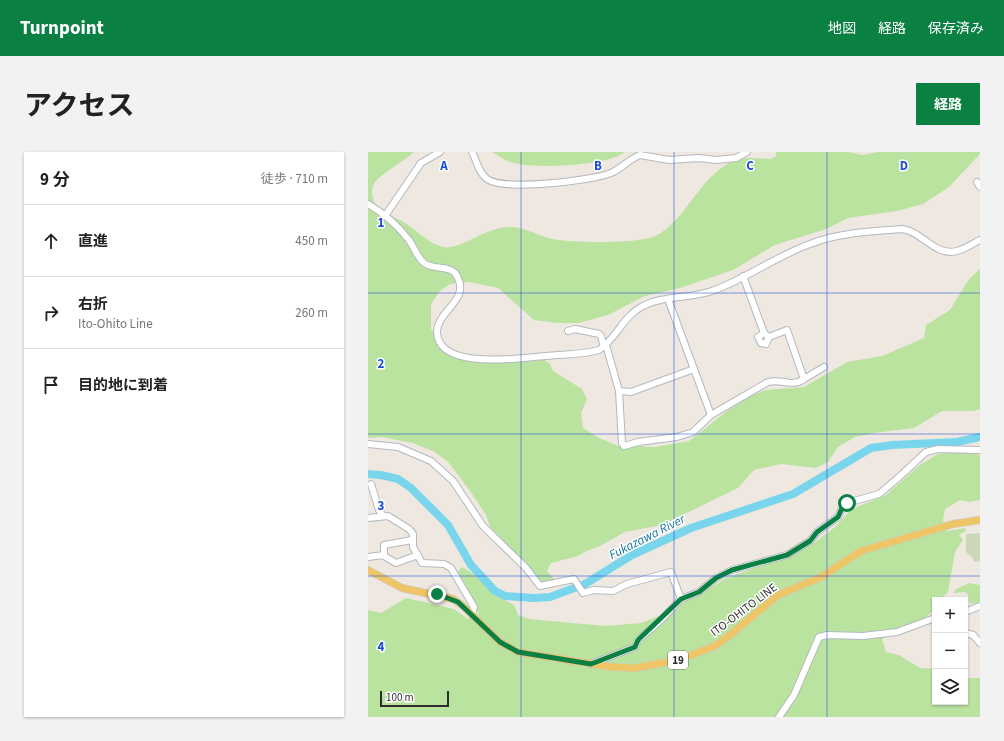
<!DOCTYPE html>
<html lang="ja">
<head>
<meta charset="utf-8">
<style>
  body { margin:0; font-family:"Source Sans 3","Noto Sans JP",sans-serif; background:#f2f2f2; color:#222 }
  .controls { position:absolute; right:12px; bottom:12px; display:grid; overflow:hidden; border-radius:0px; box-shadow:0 1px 3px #0004 }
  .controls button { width:36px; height:36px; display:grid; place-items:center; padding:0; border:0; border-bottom:1px solid #e0e0e0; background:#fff; color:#222; font:20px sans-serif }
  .scale { position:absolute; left:12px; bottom:10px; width:69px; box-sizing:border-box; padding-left:4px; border:2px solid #2e2e2e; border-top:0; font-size:11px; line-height:14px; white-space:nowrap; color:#2e2e2e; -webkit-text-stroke:3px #fff; paint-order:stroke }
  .stop { position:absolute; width:12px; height:12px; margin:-9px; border:3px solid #0b8043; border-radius:50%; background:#fff }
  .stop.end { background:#0b8043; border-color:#fff; box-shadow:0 1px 4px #0008 }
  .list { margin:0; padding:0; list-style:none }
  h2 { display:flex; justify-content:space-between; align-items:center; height:52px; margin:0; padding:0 16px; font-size:17px }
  h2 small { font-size:13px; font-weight:400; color:#767676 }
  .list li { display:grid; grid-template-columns:26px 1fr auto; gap:12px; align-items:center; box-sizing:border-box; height:72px; padding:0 16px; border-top:1px solid #e0e0e0 }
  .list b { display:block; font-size:15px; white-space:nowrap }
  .list p { margin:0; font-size:13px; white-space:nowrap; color:#767676 }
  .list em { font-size:13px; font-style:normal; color:#767676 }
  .icon { flex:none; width:22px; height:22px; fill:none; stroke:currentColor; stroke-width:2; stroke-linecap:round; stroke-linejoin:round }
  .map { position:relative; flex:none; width:612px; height:565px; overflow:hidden; border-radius:0px }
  header { display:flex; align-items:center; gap:24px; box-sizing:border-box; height:56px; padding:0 20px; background:#0b8043; color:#fff }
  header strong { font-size:19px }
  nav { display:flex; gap:22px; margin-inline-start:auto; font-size:14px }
  .intro { display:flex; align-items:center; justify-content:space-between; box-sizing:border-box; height:96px; padding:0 24px }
  h1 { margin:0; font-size:28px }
  .button { padding:10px 18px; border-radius:0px; background:#0b8043; color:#fff; font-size:14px; font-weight:700 }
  main { display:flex; gap:24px; padding:0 24px }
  aside { flex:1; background:#fff; border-radius:0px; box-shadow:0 1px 3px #0004 }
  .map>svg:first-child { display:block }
  .green { fill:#bbe3a0 }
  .cemetery { fill:#cad8b9 }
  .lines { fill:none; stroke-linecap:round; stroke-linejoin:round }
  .river { stroke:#78d5ec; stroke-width:8 }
  .minor-casing { stroke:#b4b8c0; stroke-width:8 }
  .major-casing { stroke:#c9c9c9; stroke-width:8 }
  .minor { stroke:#fff; stroke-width:6 }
  .major { stroke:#eec667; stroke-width:7 }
  .route { stroke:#0b8043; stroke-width:5 }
  .grid { fill:none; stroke:#1d4ed8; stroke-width:1; stroke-opacity:0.55 }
  .labels { text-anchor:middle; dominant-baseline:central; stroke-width:3; stroke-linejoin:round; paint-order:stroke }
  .shield { fill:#fff; stroke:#6d6d6d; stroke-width:1 }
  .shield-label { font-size:11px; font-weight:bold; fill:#2e2e2e }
  .street-label { font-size:12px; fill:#2e2e2e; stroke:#fff }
  .water-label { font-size:13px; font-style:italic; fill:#11769e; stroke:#fff }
  .grid-label { font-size:13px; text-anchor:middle; font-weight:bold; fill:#1d4ed8; stroke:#fff; stroke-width:3; stroke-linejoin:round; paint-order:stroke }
</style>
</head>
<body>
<header>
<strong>Turnpoint</strong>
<nav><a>地図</a><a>経路</a><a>保存済み</a></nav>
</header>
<div class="intro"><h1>アクセス</h1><a class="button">経路</a></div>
<main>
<aside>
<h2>9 分<small>徒歩 · 710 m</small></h2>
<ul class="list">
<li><svg class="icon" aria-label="ahead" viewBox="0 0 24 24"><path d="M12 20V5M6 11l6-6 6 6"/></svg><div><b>直進</b></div><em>450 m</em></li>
<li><svg class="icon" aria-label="right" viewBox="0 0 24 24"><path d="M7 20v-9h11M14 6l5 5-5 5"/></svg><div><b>右折</b><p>Ito-Ohito Line</p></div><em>260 m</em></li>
<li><svg class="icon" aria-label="arrive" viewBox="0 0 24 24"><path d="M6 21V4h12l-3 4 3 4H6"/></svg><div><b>目的地に到着</b></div></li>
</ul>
</aside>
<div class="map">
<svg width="612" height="565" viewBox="0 0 612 565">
  <rect width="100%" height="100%" fill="#eee8e1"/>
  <g class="green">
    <path d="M0,0H46C38,8 9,24 6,32C1,41 6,53 13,59C20,64 27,65 34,69C48,77 59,91 75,95C94,98 119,73 144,75C158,76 171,84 185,87C204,91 269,92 287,84C318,70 331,23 367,8C377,4 393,7 403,7L408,4V0H481L494,3L510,0H612V2L581,35L555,52L529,59L480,66L458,77L407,93L365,118L312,136L277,144L240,163L211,171H189L166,168L130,136L101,130L82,132L72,139L63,152V177L78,202L107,207L174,206L182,212L185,219L214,237L219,247L213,261L215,276L231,286L255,296L268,294L287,295L321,289L359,259L383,244L398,238L436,235L479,210L514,204L556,186L558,173L582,158L601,127L612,117V257L606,259H574L546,276L506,281L487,285L470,295L460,310L448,316L413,312L386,318L370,336L294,373L257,380L232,394L219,399L210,404L183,411L179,419L187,428L175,431L171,429L162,416L122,375L118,363L102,339L81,311L67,300L45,291L13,285L0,286Z"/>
    <path d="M124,0H257C241,14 167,17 146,11C138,9 131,4 124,0Z"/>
    <path d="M586,300H601L612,303V348L602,350L592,348L577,357L575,369L579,379L597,376L598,379L591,383L595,388L587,400L580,440L572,448H567V457L555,468L514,487L518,500L531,503L552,516L567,517V550H597V526H612V565H0V458L13,461L38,446L86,457L100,467L111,462L89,422L93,415C105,419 114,431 124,440C131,445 139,449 146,453L150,463L161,467L237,474L273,471L296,462L361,425L408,409L446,391L467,375L484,357L518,343L552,313L570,302Z"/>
    <polygon points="601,431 612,433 612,450 604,452 601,449 600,443 597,440 586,441 588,437"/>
  </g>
  <polygon class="cemetery" points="612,381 612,409 606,410 605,406 598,400 598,382"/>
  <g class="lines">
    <polyline class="river" points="0,322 13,323 30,327 43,336 80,373 103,413 127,439 137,444 166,446 182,445 217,432 264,403 323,376 425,342 503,296 524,293 589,290 612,285"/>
    <g class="minor-casing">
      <g id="minor">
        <path d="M104,0C109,9 110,20 119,27C135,39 223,29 243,21C253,17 261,7 272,3L301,8L331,6L348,8L368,6L379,0"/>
        <polyline points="609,30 612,35"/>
        <path d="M0,52C16,61 30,74 41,88C46,95 49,105 56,111C66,119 84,111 90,126C101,149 69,159 69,180C70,219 153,206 177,204C195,202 214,203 231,198C248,187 255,165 273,155C294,143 321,147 344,139C378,127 408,104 442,92C470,81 504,79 534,77C554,79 567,105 589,99C597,97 604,92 612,88"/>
        <polyline points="17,64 53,11 72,0"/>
        <polyline points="300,147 343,263"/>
        <polyline points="200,179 207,177 231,182 233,184 236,195"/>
        <polyline points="396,181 390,185 393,191 398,192 401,185"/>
        <polyline points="238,193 251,239 263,240 326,217"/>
        <polyline points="436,227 456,215"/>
        <path d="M251,239L254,291L256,294L270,290L309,285L325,280L343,263L400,230C413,226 424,236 436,227L419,178L401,185L396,181L375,124"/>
        <polyline points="0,292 30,295 63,309 85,329 115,374 158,416 172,434 206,427 215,441 226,438 245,439 259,432 303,420 313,447"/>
        <polyline points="3,332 11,358 15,364"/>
        <polyline points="0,366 20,364 41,377 45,382 45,395 54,411 76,412 83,416 106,455 104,463"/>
        <polyline points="44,388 16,393 16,404 28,411 50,403"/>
        <polyline points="0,405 16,403"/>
        <polyline points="597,460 612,454"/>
        <polyline points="597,481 605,483 612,491"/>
        <polyline points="223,512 267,495 270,488 292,469 313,447 331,440 348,426 364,418 419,403 442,389 449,380 470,365 474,356 479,351 511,342 530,326 558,300 570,297 612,298"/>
        <polyline points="411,565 426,543 451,485 459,483 495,484 529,480 567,466"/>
      </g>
    </g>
    <g class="major-casing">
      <polyline id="major" points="0,418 34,436 85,447 95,454 132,490 150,500 243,515 267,516 310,508 347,494 362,483 410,443 453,425 493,399 585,372 612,368"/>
    </g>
    <use href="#minor" class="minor"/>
    <use href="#major" class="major"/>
  </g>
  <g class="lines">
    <polyline class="route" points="69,442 90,450 132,490 150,500 223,512 267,495 270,488 313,447 331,440 348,426 364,418 419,403 442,389 449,380 470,365 474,356 479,351"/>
  </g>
  <path class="grid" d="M153,0V565M306,0V565M459,0V565M0,141H612M0,282H612M0,424H612"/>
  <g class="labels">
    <rect class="shield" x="300" y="499" width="20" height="18" rx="3"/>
    <g class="shield-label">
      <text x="310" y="508">19</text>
    </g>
    <g class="street-label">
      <text transform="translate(376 458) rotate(-37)">ITO-OHITO LINE</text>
    </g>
    <g class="water-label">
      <text transform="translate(279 385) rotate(-27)">Fukazawa River</text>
    </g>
  </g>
  <g class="grid-label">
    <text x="76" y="18">A</text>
    <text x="230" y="18">B</text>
    <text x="382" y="18">C</text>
    <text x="536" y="18">D</text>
    <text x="13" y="75">1</text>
    <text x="13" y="216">2</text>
    <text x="13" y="358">3</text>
    <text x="13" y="499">4</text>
  </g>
</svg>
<div class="controls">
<button>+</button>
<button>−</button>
<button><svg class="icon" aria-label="layers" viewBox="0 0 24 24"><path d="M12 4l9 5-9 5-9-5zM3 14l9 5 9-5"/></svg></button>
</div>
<div class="scale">100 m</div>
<div class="stop" style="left:479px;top:351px"></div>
<div class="stop end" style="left:69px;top:442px"></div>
</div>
</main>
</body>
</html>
